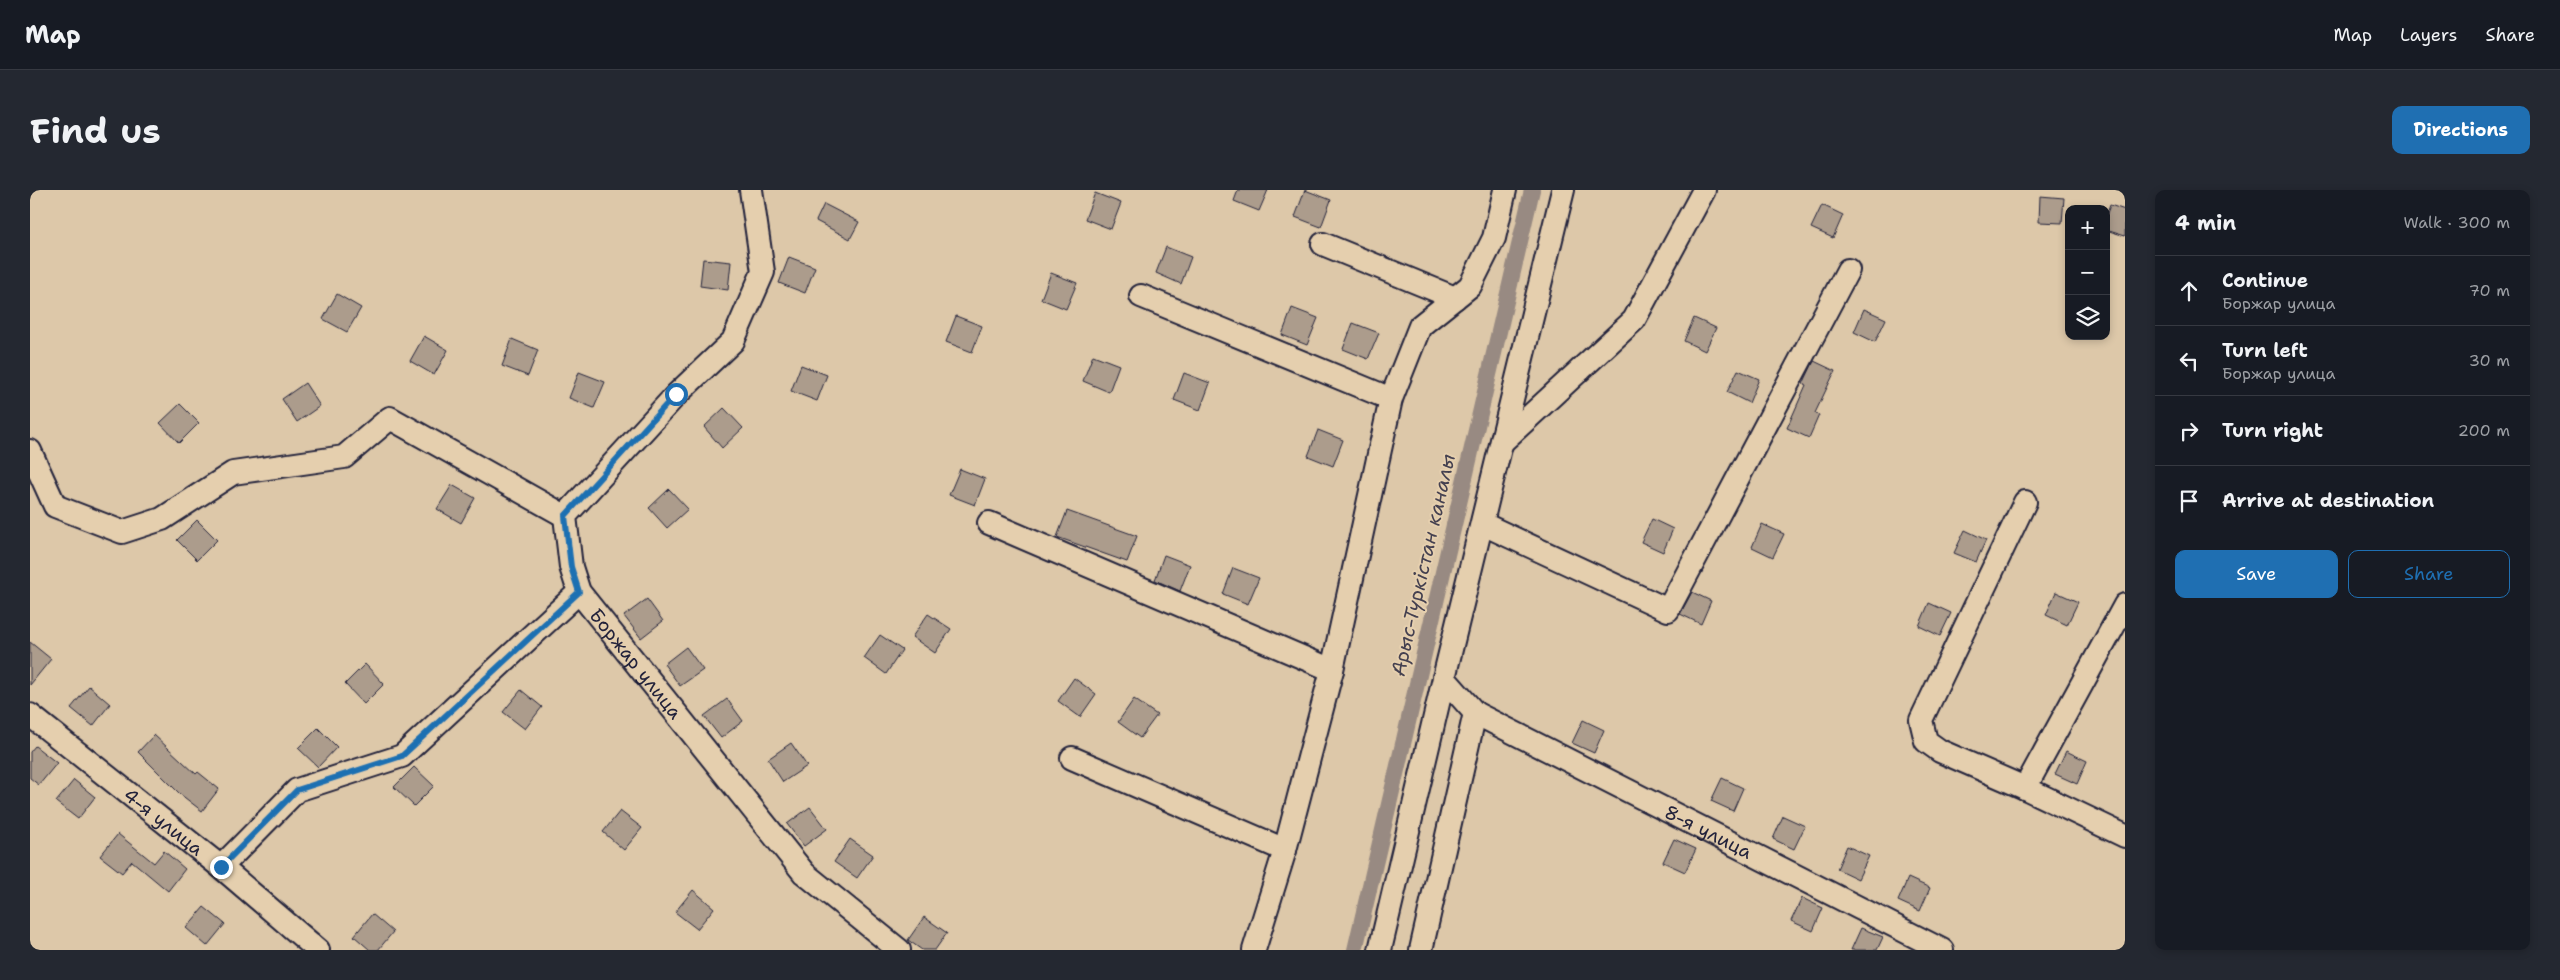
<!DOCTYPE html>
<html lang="en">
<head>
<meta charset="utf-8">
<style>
  body { margin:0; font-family:"Shantell Sans",sans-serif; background:#242831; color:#f1f3f6 }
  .controls { position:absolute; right:15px; top:15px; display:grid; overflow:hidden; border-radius:10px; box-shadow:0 2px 8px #0003 }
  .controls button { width:45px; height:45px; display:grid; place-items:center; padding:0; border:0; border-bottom:1px solid #363941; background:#171b24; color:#f1f3f6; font:25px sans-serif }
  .stop { position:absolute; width:15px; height:15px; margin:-11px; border:4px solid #1f6fb2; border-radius:50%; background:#fff }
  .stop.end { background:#1f6fb2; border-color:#fff; box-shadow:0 1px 5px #0008 }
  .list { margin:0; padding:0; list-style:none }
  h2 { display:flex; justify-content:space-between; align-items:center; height:65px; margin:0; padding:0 20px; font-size:21px }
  h2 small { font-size:16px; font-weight:400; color:#9ea1a6 }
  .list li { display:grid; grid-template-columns:32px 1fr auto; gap:15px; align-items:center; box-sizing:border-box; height:70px; padding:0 20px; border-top:1px solid #363941 }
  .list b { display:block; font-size:19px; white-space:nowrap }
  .list p { margin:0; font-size:16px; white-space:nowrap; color:#9ea1a6 }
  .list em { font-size:16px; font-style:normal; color:#9ea1a6 }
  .actions { display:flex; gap:10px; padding:15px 20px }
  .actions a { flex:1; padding:11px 0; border:1px solid #1f6fb2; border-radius:10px; text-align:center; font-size:18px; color:#1f6fb2 }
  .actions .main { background:#1f6fb2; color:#fff }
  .icon { flex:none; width:28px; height:28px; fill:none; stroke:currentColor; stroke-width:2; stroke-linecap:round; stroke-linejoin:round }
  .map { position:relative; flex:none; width:2095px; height:760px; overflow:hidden; border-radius:10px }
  header { display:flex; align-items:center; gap:30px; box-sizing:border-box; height:70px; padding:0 25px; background:#171b24; border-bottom:1px solid #363941 }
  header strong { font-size:24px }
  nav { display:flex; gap:28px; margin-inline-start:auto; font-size:18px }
  .intro { display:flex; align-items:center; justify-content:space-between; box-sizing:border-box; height:120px; padding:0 30px }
  h1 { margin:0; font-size:35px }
  .button { padding:12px 22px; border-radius:10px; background:#1f6fb2; color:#fff; font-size:18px; font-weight:700 }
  main { display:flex; gap:30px; padding:0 30px }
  aside { flex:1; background:#171b24; border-radius:10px; box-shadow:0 2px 8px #0003 }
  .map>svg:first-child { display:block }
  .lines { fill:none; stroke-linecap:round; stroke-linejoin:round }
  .canal { stroke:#988a82; stroke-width:16 }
  .building { fill:#ac9c8c; stroke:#22223b }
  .minor-casing { stroke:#22223b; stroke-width:26 }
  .minor { stroke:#e5cfae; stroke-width:22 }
  .route { stroke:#1f6fb2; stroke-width:6 }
  .labels { text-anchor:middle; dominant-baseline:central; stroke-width:4; stroke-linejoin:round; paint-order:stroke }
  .street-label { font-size:19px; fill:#22223b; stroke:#e5cfae }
  .water-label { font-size:20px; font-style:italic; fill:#454150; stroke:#e5cfae }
</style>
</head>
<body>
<header>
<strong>Map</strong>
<nav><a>Map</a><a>Layers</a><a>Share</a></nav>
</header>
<div class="intro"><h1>Find us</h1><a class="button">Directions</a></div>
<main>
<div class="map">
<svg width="2095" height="760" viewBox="0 0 2095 760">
  <rect width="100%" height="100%" fill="#ddc8a9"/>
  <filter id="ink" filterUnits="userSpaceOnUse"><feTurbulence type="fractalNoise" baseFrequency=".02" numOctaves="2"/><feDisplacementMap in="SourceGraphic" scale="10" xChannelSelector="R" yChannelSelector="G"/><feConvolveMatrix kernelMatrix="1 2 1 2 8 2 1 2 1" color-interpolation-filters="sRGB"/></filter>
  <g filter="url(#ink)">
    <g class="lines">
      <polyline class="canal" points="1325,760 1502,0"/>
    </g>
    <g class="building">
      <polygon points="1208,0 1238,0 1229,21 1204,11"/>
      <polygon points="1275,0 1301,10 1291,37 1265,27"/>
      <polygon points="1065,3 1091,13 1081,39 1055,29"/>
      <polygon points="2010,6 2034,8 2032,33 2009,32"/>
      <polygon points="794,14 829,32 820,49 786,31"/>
      <polygon points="1792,15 1813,25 1803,48 1781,38"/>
      <polygon points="2080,15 2095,20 2095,46 2076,40 2076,26"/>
      <polygon points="1136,57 1161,67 1151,94 1126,83"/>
      <polygon points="759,67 785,77 775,103 749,93"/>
      <polygon points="673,69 701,72 698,100 670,96"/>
      <polygon points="1021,83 1047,93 1036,119 1011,109"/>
      <polygon points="307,104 331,118 317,142 293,129"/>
      <polygon points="1262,118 1288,128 1277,155 1252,145"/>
      <polygon points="1834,119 1856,129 1845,152 1824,142"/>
      <polygon points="926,126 952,136 942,162 916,152"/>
      <polygon points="1664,128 1686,138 1675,161 1654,151"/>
      <polygon points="1323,133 1349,143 1338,169 1313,159"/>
      <polygon points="394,146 418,160 404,185 380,171"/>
      <polygon points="482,149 508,160 498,186 472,176"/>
      <polygon points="1063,165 1089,175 1079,202 1053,191"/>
      <polygon points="1784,171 1805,181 1785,223 1789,225 1779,248 1757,238 1776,195 1773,194"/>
      <polygon points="771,175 797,185 787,211 761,201"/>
      <polygon points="1708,180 1729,189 1719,213 1697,202"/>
      <polygon points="549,182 575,192 564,218 539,208"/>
      <polygon points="1154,183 1180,193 1170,220 1144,210"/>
      <polygon points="275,193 290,216 267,232 252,209"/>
      <polygon points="150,214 169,233 149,253 130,233"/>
      <polygon points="694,218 713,238 692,258 674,237"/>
      <polygon points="1288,240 1313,250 1303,276 1278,266"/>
      <polygon points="930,279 955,289 945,315 919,305"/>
      <polygon points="422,295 445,308 431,333 407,319"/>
      <polygon points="639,299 658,319 637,338 619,318"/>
      <polygon points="1037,321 1107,346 1097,372 1027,347"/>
      <polygon points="1622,329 1643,339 1633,362 1611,352"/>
      <polygon points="167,330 187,350 167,370 147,350"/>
      <polygon points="1732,334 1754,344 1743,367 1722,357"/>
      <polygon points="1935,340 1956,350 1946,372 1924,363"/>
      <polygon points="1134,365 1160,375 1150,401 1125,390"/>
      <polygon points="1203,378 1229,388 1218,414 1193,404"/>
      <polygon points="1662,402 1681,411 1671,434 1650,424"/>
      <polygon points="2026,402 2048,412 2037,435 2016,425"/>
      <polygon points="617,409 633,431 611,448 594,426"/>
      <polygon points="1899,413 1921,423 1910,446 1889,436"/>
      <polygon points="898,424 921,439 905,463 882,447"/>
      <polygon points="850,445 872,460 856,484 834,468"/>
      <polygon points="0,452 21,469 0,495"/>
      <polygon points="656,457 673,480 650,496 634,474"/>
      <polygon points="335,474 354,494 334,514 315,494"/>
      <polygon points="1044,488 1066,504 1050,527 1028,511"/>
      <polygon points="59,496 80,514 63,536 41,518"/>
      <polygon points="491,500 512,517 495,539 473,522"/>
      <polygon points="697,509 713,531 691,548 674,526"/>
      <polygon points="1104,509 1127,525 1110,548 1088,532"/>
      <polygon points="1553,530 1574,540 1564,563 1542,553"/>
      <polygon points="288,538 307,557 288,577 268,558"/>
      <polygon points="124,545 166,584 168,582 189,599 172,621 150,604 108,562"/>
      <polygon points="761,553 777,576 753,592 738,569"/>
      <polygon points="5,556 27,573 9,595 0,588 0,562"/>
      <polygon points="2036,561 2057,571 2047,594 2025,584"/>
      <polygon points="384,577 404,596 384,616 364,597"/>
      <polygon points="1692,588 1713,598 1703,621 1681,611"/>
      <polygon points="44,590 65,607 48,629 26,612"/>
      <polygon points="780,617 797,639 774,656 757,634"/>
      <polygon points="590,621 612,638 594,660 573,642"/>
      <polygon points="1753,626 1775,636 1764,659 1743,649"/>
      <polygon points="88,644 124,673 134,661 155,679 138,701 102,671 92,683 70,666"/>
      <polygon points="820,649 843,665 827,688 804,672"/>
      <polygon points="1644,649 1666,659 1655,682 1633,672"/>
      <polygon points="1817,656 1839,666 1828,689 1807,679"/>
      <polygon points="1878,688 1900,698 1890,721 1868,711"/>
      <polygon points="663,700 684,718 667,739 645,722"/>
      <polygon points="1772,708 1793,718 1783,741 1761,731"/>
      <polygon points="174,717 195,734 177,756 156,738"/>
      <polygon points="342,724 363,742 348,760 340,760 324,746"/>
      <polygon points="894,727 917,743 905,760 892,760 878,750"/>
      <polygon points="1831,738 1853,747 1847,760 1821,760"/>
    </g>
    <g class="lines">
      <g class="minor-casing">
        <g id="minor">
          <path id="s1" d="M721,0L733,82L703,151L646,205L535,326L541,377L549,402L774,683L869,760"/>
          <path id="s2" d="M1533,0L1414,488L1445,523L1912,760"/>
          <polyline points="1293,54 1425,108"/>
          <polyline points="1111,106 1361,209"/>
          <polyline points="1472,252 1604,130 1674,0"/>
          <polyline points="0,261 25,316 92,342 132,329 203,283 314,267 360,228 535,326"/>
          <polyline points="1995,312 1891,530 1896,551 1910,561 1995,598 2095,646"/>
          <polyline points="959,333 1302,480"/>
          <polyline points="1453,334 1638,420 1818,80"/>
          <path id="s3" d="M0,525L191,677L288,760"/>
          <polyline points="1042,568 1255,660"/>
          <polyline points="1995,598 2095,415"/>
          <polyline points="191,677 267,600 372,566 549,402"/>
          <polyline points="1224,760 1255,660 1302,480 1361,209 1390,136 1440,96 1464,48 1475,0"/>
          <polyline points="1350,760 1414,488"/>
          <polyline points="1391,760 1445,523"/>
        </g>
      </g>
      <use href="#minor" class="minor"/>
    </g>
  </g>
  <g class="lines" filter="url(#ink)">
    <polyline class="route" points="191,677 267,600 372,566 549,402 541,377 535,326 646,204"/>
  </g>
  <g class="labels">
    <g class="street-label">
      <text stroke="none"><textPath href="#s1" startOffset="570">Боржар улица</textPath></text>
      <text stroke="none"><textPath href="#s3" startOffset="171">4-я улица</textPath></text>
      <text stroke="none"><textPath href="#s2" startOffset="811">8-я улица</textPath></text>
    </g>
    <g class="water-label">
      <text transform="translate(1393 375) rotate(-77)">Арыс-Түркістан каналы</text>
    </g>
  </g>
</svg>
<div class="controls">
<button>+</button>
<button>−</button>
<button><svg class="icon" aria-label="layers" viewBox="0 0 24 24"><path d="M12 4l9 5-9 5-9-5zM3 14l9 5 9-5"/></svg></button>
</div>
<div class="stop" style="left:646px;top:204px"></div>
<div class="stop end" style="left:191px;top:677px"></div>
</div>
<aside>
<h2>4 min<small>Walk · 300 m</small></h2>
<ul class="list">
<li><svg class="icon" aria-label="ahead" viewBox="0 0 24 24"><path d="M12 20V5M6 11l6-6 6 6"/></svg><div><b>Continue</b><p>Боржар улица</p></div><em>70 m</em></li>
<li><svg class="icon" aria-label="left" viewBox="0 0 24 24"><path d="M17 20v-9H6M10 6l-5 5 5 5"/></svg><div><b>Turn left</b><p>Боржар улица</p></div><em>30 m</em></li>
<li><svg class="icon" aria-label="right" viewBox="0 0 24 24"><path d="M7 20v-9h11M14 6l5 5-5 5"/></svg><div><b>Turn right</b></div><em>200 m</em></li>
<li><svg class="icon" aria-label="arrive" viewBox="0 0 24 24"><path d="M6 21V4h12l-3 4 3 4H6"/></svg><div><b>Arrive at destination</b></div></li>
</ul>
<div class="actions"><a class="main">Save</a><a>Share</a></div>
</aside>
</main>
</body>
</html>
